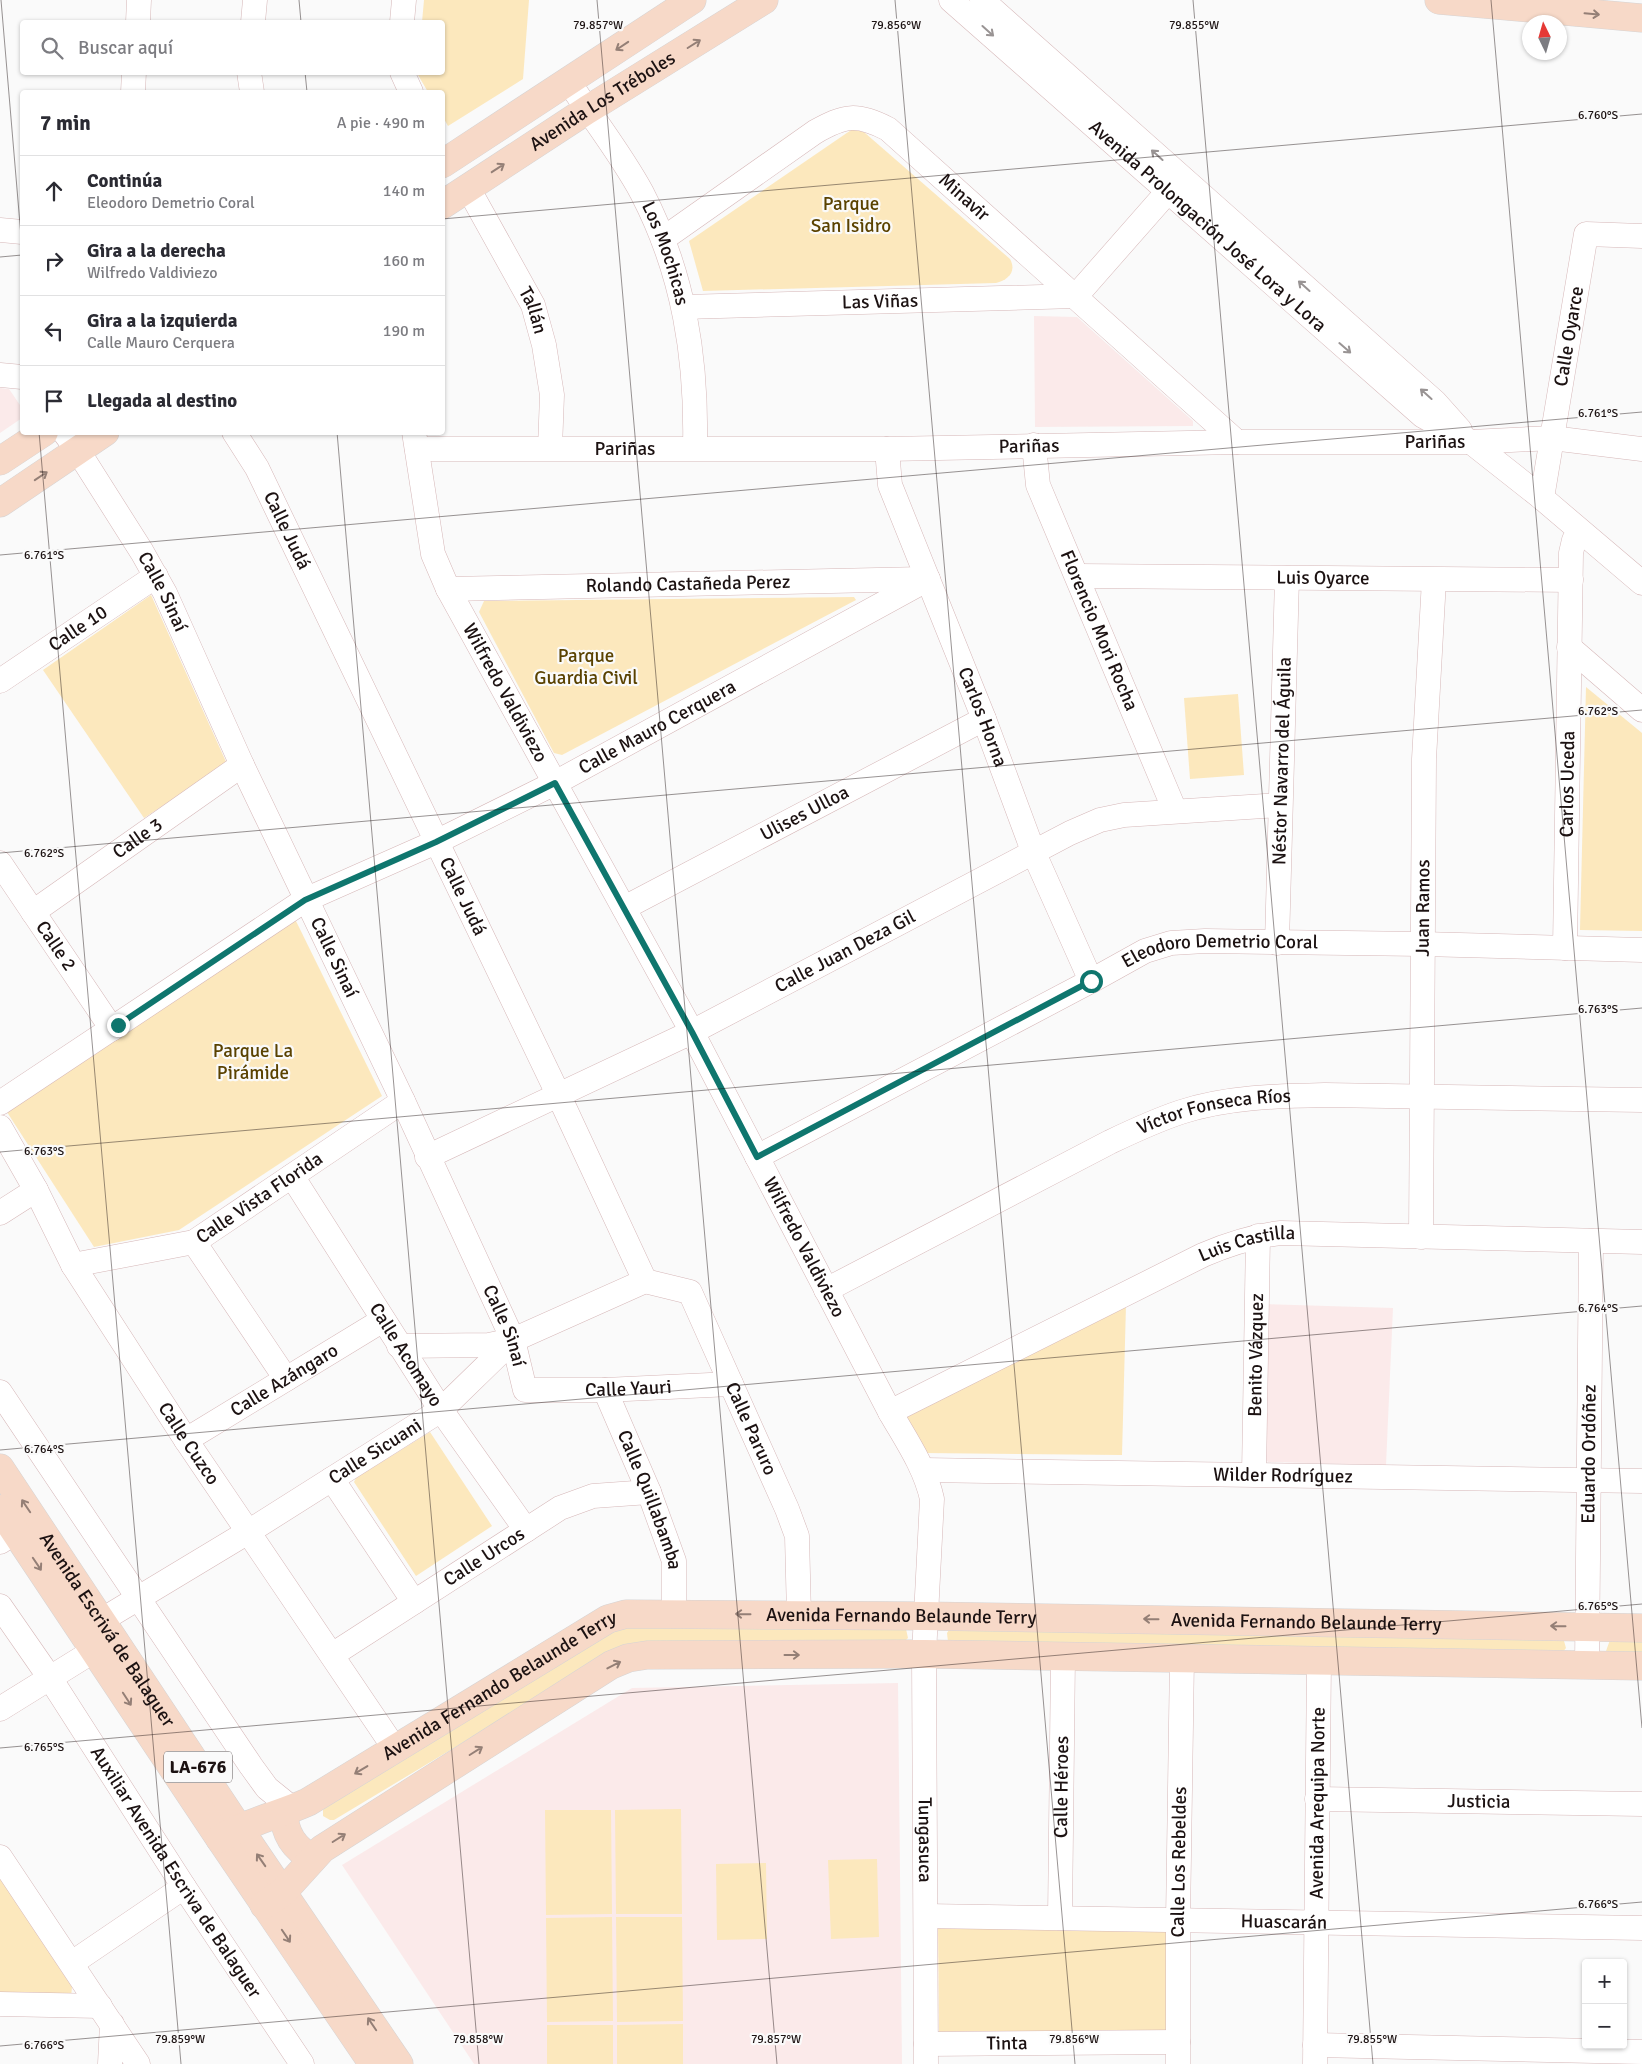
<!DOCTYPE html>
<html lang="es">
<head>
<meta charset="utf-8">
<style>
  body { margin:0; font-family:Signika,sans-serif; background:#f7f7f7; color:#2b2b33 }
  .controls { position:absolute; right:15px; bottom:15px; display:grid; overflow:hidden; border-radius:5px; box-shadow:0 1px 4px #0004 }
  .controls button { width:45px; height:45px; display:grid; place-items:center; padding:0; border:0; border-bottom:1px solid #e1e1e2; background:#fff; color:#2b2b33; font:25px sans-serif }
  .compass { position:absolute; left:1522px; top:15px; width:45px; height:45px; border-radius:50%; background:#fff; box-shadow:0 1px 4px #0004; rotate:355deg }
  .stop { position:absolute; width:15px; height:15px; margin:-11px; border:4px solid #0f766e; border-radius:50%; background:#fff }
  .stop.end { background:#0f766e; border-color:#fff; box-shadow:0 1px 5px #0008 }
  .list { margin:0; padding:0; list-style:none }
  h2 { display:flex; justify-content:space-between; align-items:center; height:65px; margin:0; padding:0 20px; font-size:21px }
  h2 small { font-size:16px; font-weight:400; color:#7c7c81 }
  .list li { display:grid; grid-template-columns:32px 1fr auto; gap:15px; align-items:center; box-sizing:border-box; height:70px; padding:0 20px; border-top:1px solid #e1e1e2 }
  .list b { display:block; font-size:19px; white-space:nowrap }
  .list p { margin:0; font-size:16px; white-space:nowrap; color:#7c7c81 }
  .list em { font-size:16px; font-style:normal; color:#7c7c81 }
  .icon { flex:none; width:28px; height:28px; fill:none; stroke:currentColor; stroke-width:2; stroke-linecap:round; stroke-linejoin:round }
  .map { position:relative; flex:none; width:1642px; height:2064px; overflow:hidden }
  .search { position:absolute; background:#fff; box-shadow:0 1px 4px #0004; left:20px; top:20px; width:425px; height:55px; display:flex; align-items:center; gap:12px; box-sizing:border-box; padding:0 18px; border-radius:5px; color:#7c7c81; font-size:19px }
  .panel { position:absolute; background:#fff; box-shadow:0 1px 4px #0004; left:20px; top:90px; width:425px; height:345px; border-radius:5px }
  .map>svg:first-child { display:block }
  .built { fill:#fbeaea }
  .green { fill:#fce8bd }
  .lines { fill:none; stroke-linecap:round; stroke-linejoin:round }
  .minor-casing { stroke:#d6b7b8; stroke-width:25 }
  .major-casing { stroke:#d6d4d4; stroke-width:29 }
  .minor { stroke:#fff; stroke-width:24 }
  .major { stroke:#f7d9c8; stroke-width:28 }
  .oneway { stroke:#947f76 }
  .oneway2 { stroke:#999494 }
  .route { stroke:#0f766e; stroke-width:6 }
  .ticks { fill:none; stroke:#1c1212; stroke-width:1; stroke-opacity:0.45 }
  .labels { text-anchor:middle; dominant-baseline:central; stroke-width:4.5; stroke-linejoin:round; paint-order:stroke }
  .shield { fill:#fafafa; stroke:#5f5858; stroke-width:1 }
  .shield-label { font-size:18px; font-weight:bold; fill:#1c1212 }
  .street-label { font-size:19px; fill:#1c1212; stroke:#fafafa }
  .park-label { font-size:19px; fill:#5a4200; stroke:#fafafa }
  .ticks-label { font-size:12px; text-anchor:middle; fill:#1c1212; stroke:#fafafa; stroke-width:4.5; stroke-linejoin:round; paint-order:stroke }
</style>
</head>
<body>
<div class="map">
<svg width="1642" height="2064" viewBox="0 0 1642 2064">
  <rect width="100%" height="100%" fill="#fafafa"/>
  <g class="built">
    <polygon points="1034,316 1077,317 1193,421 1193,426 1035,427"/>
    <polygon points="0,388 9,389 22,408 22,418 0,433"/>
    <polygon points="1265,1304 1393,1308 1386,1465 1268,1462 1260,1451 1260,1420 1268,1413 1268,1401 1261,1396"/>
    <polygon points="898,1683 902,2064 474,2064 342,1865 632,1688"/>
  </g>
  <g class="green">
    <polygon points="424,0 529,0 523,79 448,126 443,117 442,92 428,92 418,75 418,73 442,72 442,22 422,22"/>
    <path d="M857,126L1010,259C1017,272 1008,280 996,283L703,291L689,241Z"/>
    <polygon points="151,595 227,764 144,818 43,670"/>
    <polygon points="854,597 856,600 562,755 554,753 479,612 484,601"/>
    <polygon points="1586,687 1642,733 1642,931 1580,930"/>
    <polygon points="1238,694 1244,775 1190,779 1184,698"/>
    <polygon points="294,917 382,1096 179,1230 94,1247 5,1109"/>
    <polygon points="1126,1305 1122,1455 923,1453 906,1415"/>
    <polygon points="430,1432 492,1526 416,1576 354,1482 356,1478"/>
    <polygon points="623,1627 906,1629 908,1638 903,1643 627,1644 334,1820 330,1820 323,1816 323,1810 326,1806 613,1631"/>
    <polygon points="949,1630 1561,1638 1564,1641 1566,1648 1562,1653 948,1642 947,1633"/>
    <polygon points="1610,1640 1642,1641 1642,1656 1609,1655 1606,1651"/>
    <polygon points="681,1809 682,1914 616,1914 615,1810"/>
    <polygon points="545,1810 611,1810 612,1914 546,1915"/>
    <polygon points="877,1859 879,1937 831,1939 828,1860"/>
    <polygon points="766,1863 767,1939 717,1940 716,1864"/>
    <polygon points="0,1878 72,1987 71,1997 0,1997"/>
    <polygon points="612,1917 613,2021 547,2022 546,1918"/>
    <polygon points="616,1917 682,1917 683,2021 617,2022"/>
    <polygon points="938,1926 1166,1929 1167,2031 939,2037"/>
    <polygon points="683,2024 683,2064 617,2064 617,2025"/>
    <rect x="547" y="2025" width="66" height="39"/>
  </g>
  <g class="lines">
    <g class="minor-casing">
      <g id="minor">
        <path id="s1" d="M951,0L1423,416L1471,442L1542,498L1642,583"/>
        <polyline points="982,0 1435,402 1460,430"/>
        <polyline points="138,22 139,0"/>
        <polyline points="253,22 255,0"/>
        <polyline points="402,22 404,0"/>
        <polyline points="249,72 252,92"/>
        <polyline points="402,72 411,92"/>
        <path id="s2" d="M569,82C593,119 621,154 642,193C684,274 697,358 695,448"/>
        <polyline points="133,92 134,72"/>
        <path id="s3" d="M468,188L533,305L544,345L552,395L550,448"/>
        <polyline points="0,230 22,232"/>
        <path id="s4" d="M663,239L815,132C845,115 857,113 888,129L1237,442"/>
        <path id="s5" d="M684,307L1076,296L1178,180"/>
        <polyline points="0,375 22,377"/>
        <path id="s6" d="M64,432L78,451L142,552L165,593L242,765L403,1101L513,1340L525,1390H605L731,1384"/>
        <path id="s7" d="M234,432L257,468L559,1096L645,1281"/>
        <path id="s8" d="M414,432L433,554L448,589L692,1032L890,1412C906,1440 925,1467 932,1499L924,1654L926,2064"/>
        <path id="s9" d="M1034,445L1038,485L1175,811"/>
        <path id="s10" d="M417,449H887L1237,442H1471L1552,438L1642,449"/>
        <path id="s11" d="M887,449L890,485L984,719L1033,851L1091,981"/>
        <path id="s12" d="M1542,498L1586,234L1642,236"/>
        <path id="s13" d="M1077,576L1571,580"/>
        <path id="s14" d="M448,589L923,579"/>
        <polyline points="1569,647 1642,710"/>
        <path id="s15" d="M0,681L156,576"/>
        <path id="s16" d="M0,863L112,1029"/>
        <path id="s17" d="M624,908L984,719"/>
        <path id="s18" d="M33,912L242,765"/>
        <path id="s19" d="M1277,943L1287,578"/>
        <path id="s20" d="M1565,948L1571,553L1574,540L1581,532"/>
        <path id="s21" d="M0,1103L305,900L436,842L555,783L928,579"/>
        <path id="s22" d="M0,1127L36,1190L73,1265L186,1440L395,1749"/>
        <path id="s23" d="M427,1157L692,1032L1070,833L1100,820L1124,815L1280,805"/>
        <path id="s24" d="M757,1157L1091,981L1145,951L1171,943L1205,941L1422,944L1642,950"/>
        <path id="s25" d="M292,1176L441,1410L526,1530"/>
        <polyline points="0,1213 36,1190"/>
        <path id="s26" d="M1421,1237L1424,759L1434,580"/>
        <polyline points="194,1242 286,1379"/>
        <path id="s27" d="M73,1265L194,1242L403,1101"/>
        <path id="s28" d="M645,1281L690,1292L787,1509L797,1536L799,1615"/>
        <path id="s29" d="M826,1290L1110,1142C1133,1131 1157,1120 1181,1112C1227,1097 1277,1096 1325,1095L1642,1100"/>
        <polyline points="399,1346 489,1345 513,1340"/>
        <path id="s30" d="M605,1390L649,1492L674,1561V1613"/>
        <polyline points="0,1392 251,1766 267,1788 293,1809"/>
        <path id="s31" d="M890,1412L1203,1255C1229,1244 1253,1236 1281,1233L1642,1242"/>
        <path id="s32" d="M186,1440L383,1320"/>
        <path id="s33" d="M924,1470L1642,1481"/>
        <path id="s34" d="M1254,1474L1258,1236"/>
        <polyline points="332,1479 414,1602"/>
        <polyline points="0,1542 15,1532"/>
        <path id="s35" d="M0,1606L50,1678L184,1887L302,2064"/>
        <path id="s36" d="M102,1620L248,1532L441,1410L513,1340L645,1281"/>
        <path id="s37" d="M332,1655L560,1508L593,1496L649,1492"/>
        <path id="s38" d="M1587,1665L1591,1241"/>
        <polyline points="0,1709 95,1650"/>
        <path id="s39" d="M1317,1799L1642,1804"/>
        <polyline points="0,1857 138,2064"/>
        <path id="s40" d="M926,1916L1642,1928"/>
        <path id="s41" d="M1060,1918L1063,1657"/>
        <polyline points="72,1963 184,1887"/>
        <polyline points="0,2004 100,2006"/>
        <path id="s42" d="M926,2044L1178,2042"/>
        <polyline points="1315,2045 1642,2052"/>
        <polyline points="110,2064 112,2024"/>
        <path id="s43" d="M1178,2064V1920L1182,1658"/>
        <path id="s44" d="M1315,2064L1319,1661"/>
      </g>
    </g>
    <g class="major-casing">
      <g id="major">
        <polyline points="1439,0 1642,18"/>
        <polyline points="442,164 692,0"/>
        <path id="s45" d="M442,205L587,110L764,0"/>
        <polyline points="0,461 44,432"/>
        <polyline points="0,503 105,432"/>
        <path id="s46" d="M0,1468L238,1827L399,2064"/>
        <polyline points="0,1509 220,1839 373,2064"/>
        <path d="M284,1812C284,1833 294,1849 313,1858"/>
        <path id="s47" d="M220,1839C247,1822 279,1815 308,1802L608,1619L626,1614L925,1616L1642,1628"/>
        <polyline points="264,1905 283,1892 322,1849 611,1665 628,1658 647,1655 924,1654 1642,1666"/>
      </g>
    </g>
    <use href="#minor" class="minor"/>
    <use href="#major" class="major"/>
  </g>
  <defs><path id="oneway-shaft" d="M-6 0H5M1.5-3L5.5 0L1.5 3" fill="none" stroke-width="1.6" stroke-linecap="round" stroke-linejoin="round" transform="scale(1.25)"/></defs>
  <g class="oneway">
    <use href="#oneway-shaft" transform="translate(1592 14) rotate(5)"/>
    <use href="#oneway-shaft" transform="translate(694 44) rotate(-32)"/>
    <use href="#oneway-shaft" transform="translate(622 46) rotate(146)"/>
    <use href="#oneway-shaft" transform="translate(498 168) rotate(-33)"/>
    <use href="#oneway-shaft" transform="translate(41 476) rotate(-34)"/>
    <use href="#oneway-shaft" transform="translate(26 1506) rotate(-124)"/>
    <use href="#oneway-shaft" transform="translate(37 1564) rotate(56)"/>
    <use href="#oneway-shaft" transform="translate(743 1614) rotate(-179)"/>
    <use href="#oneway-shaft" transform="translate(1151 1619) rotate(-179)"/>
    <use href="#oneway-shaft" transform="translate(1558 1626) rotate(-179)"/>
    <use href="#oneway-shaft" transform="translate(792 1655)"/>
    <use href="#oneway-shaft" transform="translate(614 1665) rotate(-27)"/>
    <use href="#oneway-shaft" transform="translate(127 1699) rotate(57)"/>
    <use href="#oneway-shaft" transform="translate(476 1751) rotate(-32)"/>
    <use href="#oneway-shaft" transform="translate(361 1770) rotate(149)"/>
    <use href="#oneway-shaft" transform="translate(339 1838) rotate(-32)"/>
    <use href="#oneway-shaft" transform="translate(261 1860) rotate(-125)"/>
    <use href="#oneway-shaft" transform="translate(286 1936) rotate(56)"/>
    <use href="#oneway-shaft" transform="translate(372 2024) rotate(-124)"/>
  </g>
  <g class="oneway2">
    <use href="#oneway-shaft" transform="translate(988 31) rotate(42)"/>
    <use href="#oneway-shaft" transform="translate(1157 155) rotate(-138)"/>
    <use href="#oneway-shaft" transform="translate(1304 286) rotate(-138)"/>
    <use href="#oneway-shaft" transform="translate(1345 348) rotate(41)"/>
    <use href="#oneway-shaft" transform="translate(1426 394) rotate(-138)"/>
  </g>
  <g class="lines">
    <polyline class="route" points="118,1025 305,900 436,842 555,783 692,1032 757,1157 1091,981"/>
  </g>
  <path class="ticks" d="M1,0L22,248M299,0L301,22M597,0L777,2064M895,0L1075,2064M1193,0L1373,2064M1491,0L1642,1728M305,72L307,92M442,219L1642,114M0,257L22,255M39,432L181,2064M337,432L479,2064M0,555L1642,412M0,853L1642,710M0,1152L1642,1008M0,1450L1642,1306M0,1748L1642,1604M0,2046L1642,1902"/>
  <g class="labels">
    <rect class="shield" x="164" y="1751.5" width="68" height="31" rx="4"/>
    <g class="shield-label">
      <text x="198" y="1767">LA-676</text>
    </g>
    <g class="street-label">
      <text stroke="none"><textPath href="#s45" startOffset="191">Avenida Los Tréboles</textPath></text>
      <text stroke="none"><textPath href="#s4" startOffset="366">Minavir</textPath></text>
      <text stroke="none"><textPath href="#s1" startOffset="342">Avenida Prolongación José Lora y Lora</textPath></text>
      <text stroke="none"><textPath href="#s2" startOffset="198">Los Mochicas</textPath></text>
      <text stroke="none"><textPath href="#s5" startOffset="196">Las Viñas</textPath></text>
      <text stroke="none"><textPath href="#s3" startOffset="139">Tallán</textPath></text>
      <text stroke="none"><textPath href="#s12" startOffset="164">Calle Oyarce</textPath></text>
      <text stroke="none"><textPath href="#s10" startOffset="1018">Pariñas</textPath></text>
      <text stroke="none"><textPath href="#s10" startOffset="612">Pariñas</textPath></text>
      <text stroke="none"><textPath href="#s10" startOffset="208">Pariñas</textPath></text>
      <text stroke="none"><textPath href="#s7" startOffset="112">Calle Judá</textPath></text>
      <text stroke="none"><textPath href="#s13" startOffset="246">Luis Oyarce</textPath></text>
      <text stroke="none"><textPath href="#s14" startOffset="240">Rolando Castañeda Perez</textPath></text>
      <text stroke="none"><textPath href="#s6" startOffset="188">Calle Sinaí</textPath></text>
      <text stroke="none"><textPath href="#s15" startOffset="94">Calle 10</textPath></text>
      <text stroke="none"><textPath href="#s9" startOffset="198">Florencio Mori Rocha</textPath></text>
      <text stroke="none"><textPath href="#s8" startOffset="280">Wilfredo Valdiviezo</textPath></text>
      <text stroke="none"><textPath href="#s11" startOffset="286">Carlos Horna</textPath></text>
      <text stroke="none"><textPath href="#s21" startOffset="759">Calle Mauro Cerquera</textPath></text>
      <text stroke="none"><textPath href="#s19" startOffset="182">Néstor Navarro del Águila</textPath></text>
      <text stroke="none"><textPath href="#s20" startOffset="164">Carlos Uceda</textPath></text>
      <text stroke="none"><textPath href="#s17" startOffset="204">Ulises Ulloa</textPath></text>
      <text stroke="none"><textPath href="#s18" startOffset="128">Calle 3</textPath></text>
      <text stroke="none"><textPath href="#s7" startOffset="518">Calle Judá</textPath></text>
      <text stroke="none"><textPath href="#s26" startOffset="329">Juan Ramos</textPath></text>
      <text stroke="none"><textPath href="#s16" startOffset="100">Calle 2</textPath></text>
      <text stroke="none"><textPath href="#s23" startOffset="466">Calle Juan Deza Gil</textPath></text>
      <text stroke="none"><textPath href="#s24" startOffset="514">Eleodoro Demetrio Coral</textPath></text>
      <text stroke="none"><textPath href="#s6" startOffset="592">Calle Sinaí</textPath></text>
      <text stroke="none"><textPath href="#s29" startOffset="430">Víctor Fonseca Ríos</textPath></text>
      <text stroke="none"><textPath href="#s27" startOffset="202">Calle Vista Florida</textPath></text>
      <text stroke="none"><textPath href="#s8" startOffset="910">Wilfredo Valdiviezo</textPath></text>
      <text stroke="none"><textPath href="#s31" startOffset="396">Luis Castilla</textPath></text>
      <text stroke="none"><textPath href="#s6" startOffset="998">Calle Sinaí</textPath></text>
      <text stroke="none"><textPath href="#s25" startOffset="212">Calle Acomayo</textPath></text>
      <text stroke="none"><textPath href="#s34" startOffset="119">Benito Vázquez</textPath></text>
      <text stroke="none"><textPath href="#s32" startOffset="115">Calle Azángaro</textPath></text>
      <text stroke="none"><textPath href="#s6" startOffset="1169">Calle Yauri</textPath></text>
      <text stroke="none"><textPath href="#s28" startOffset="196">Calle Paruro</textPath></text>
      <text stroke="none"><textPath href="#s22" startOffset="369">Calle Cuzco</textPath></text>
      <text stroke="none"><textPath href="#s36" startOffset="321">Calle Sicuani</textPath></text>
      <text stroke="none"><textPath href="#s38" startOffset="211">Eduardo Ordóñez</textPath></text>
      <text stroke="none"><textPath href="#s33" startOffset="359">Wilder Rodríguez</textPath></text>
      <text stroke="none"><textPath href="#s30" startOffset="119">Calle Quillabamba</textPath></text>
      <text stroke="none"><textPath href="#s37" startOffset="181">Calle Urcos</textPath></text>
      <text stroke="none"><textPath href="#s47" startOffset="741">Avenida Fernando Belaunde Terry</textPath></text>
      <text stroke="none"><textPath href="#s47" startOffset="1146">Avenida Fernando Belaunde Terry</textPath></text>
      <text stroke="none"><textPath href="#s46" startOffset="194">Avenida Escrivá de Balaguer</textPath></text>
      <text stroke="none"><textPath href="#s47" startOffset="320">Avenida Fernando Belaunde Terry</textPath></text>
      <text stroke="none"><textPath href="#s41" startOffset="131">Calle Héroes</textPath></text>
      <text stroke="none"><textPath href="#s39" startOffset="162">Justicia</textPath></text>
      <text stroke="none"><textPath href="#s44" startOffset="261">Avenida Arequipa Norte</textPath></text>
      <text stroke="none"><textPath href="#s8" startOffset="1534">Tungasuca</textPath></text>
      <text stroke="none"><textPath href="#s43" startOffset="202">Calle Los Rebeldes</textPath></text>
      <text stroke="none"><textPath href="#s35" startOffset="319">Auxiliar Avenida Escriva de Balaguer</textPath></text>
      <text stroke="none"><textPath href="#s40" startOffset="358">Huascarán</textPath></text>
      <text stroke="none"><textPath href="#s42" startOffset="81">Tinta</textPath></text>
    </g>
    <g class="park-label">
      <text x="851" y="204">Parque<tspan x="851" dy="22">San Isidro</tspan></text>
      <text x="586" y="656">Parque<tspan x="586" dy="22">Guardia Civil</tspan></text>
      <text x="253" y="1051">Parque La<tspan x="253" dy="22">Pirámide</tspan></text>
    </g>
  </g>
  <g class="ticks-label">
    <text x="598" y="29">79.857°W</text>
    <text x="896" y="29">79.856°W</text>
    <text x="1194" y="29">79.855°W</text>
    <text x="1598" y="119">6.760°S</text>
    <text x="1598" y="417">6.761°S</text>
    <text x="44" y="559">6.761°S</text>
    <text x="1598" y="715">6.762°S</text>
    <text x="44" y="857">6.762°S</text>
    <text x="1598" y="1013">6.763°S</text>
    <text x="44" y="1155">6.763°S</text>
    <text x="1598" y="1312">6.764°S</text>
    <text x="44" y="1453">6.764°S</text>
    <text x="1598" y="1610">6.765°S</text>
    <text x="44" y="1751">6.765°S</text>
    <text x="1598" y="1908">6.766°S</text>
    <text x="180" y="2043">79.859°W</text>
    <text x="478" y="2043">79.858°W</text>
    <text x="776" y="2043">79.857°W</text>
    <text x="1074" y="2043">79.856°W</text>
    <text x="1372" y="2043">79.855°W</text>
    <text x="44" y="2049">6.766°S</text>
  </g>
</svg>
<div class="controls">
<button>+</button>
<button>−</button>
</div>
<svg class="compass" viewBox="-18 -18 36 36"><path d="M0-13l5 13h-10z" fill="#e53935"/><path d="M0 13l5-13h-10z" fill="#7c7c81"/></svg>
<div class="stop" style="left:1091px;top:981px"></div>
<div class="stop end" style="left:118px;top:1025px"></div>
<div class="search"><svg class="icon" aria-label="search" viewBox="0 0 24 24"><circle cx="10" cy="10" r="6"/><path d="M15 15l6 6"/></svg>Buscar aquí</div>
<section class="panel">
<h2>7 min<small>A pie · 490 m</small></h2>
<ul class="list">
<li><svg class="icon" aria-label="ahead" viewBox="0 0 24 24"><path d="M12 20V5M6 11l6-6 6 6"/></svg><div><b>Continúa</b><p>Eleodoro Demetrio Coral</p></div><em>140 m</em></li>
<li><svg class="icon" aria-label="right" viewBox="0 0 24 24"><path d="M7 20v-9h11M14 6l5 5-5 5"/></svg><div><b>Gira a la derecha</b><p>Wilfredo Valdiviezo</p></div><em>160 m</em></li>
<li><svg class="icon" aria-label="left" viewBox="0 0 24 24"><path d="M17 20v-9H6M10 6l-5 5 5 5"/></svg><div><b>Gira a la izquierda</b><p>Calle Mauro Cerquera</p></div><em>190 m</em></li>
<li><svg class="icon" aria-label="arrive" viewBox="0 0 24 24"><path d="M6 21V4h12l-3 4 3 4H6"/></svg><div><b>Llegada al destino</b></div></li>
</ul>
</section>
</div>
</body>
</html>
